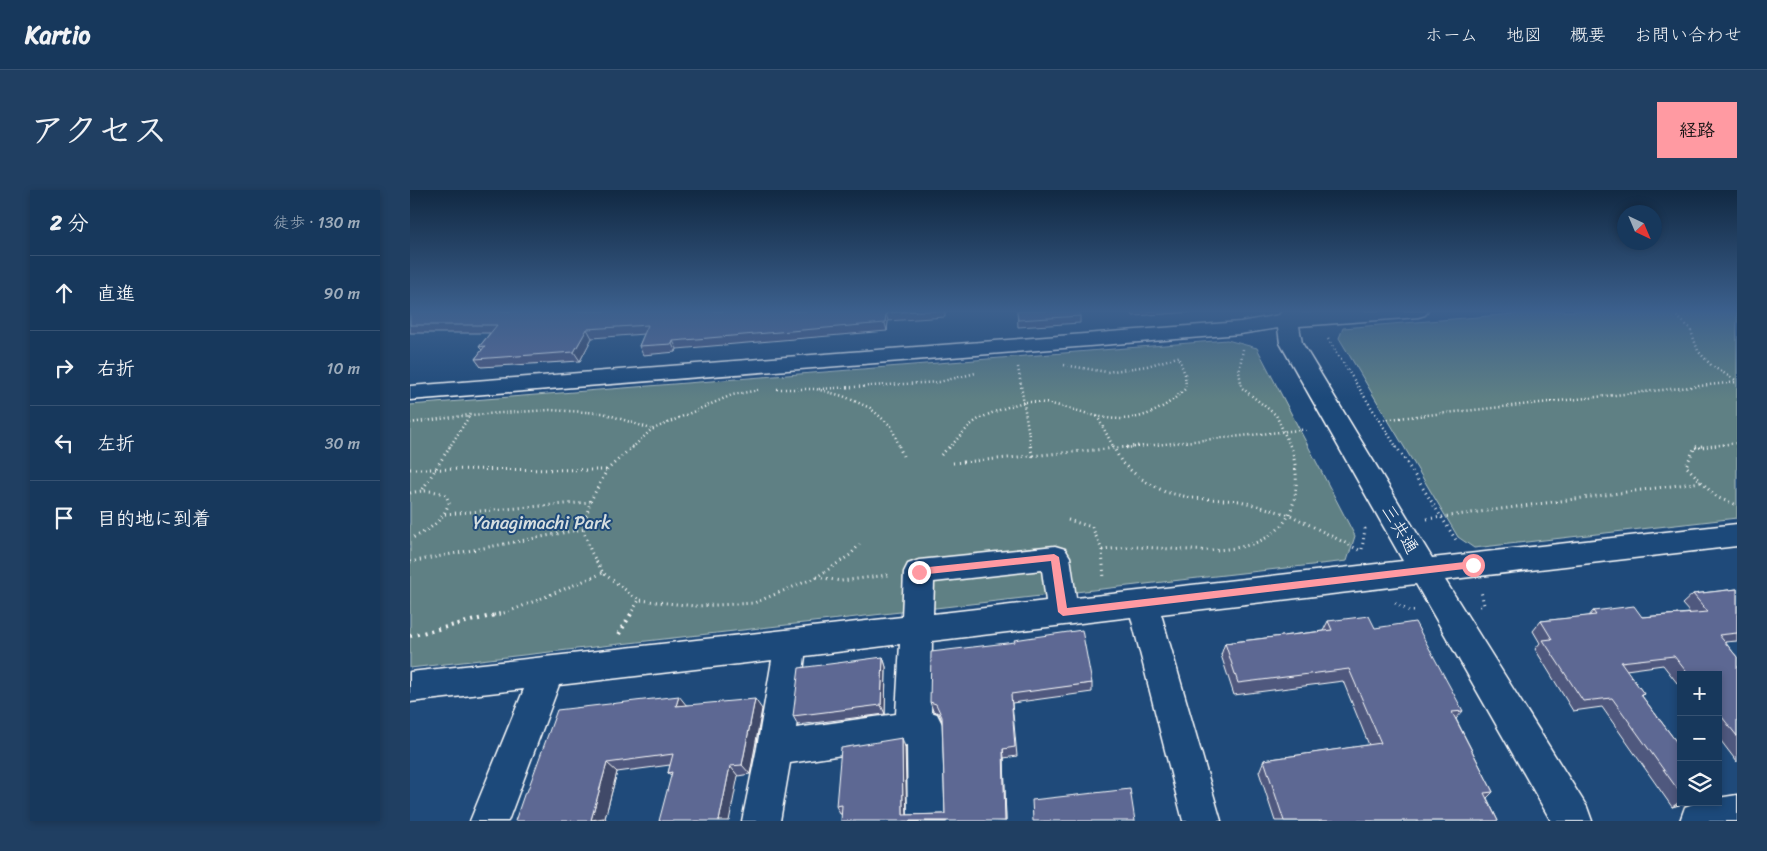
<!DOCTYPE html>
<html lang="ja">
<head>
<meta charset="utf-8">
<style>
  body { margin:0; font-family:Sriracha,"Klee One",sans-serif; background:#203f62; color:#f1f3f6 }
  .controls { position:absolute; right:15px; bottom:15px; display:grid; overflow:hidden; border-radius:0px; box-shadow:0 2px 8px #0003 }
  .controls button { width:45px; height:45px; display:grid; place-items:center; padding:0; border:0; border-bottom:1px solid #365272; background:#17385c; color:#f1f3f6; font:25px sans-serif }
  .compass { position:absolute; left:1207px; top:15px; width:45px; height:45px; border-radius:50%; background:#17385c; box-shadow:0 2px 8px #0003; rotate:136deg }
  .stop { position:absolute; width:15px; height:15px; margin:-11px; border:4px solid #ff9aa2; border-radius:50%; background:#fff }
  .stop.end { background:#ff9aa2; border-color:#fff; box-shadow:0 1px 5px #0008 }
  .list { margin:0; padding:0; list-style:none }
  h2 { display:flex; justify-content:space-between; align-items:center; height:65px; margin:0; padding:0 20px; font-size:21px }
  h2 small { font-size:16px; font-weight:400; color:#9eacbb }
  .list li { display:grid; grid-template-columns:32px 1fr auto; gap:15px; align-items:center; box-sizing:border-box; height:75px; padding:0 20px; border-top:1px solid #365272 }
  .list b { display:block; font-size:19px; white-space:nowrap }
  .list em { font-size:16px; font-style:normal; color:#9eacbb }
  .icon { flex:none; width:28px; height:28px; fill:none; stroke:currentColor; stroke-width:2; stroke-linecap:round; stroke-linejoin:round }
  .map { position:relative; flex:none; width:1327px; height:631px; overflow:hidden; border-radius:0px }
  header { display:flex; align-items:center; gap:30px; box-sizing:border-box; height:70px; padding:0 25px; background:#17385c; border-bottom:1px solid #365272 }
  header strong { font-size:24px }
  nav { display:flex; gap:28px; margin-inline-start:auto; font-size:18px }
  .intro { display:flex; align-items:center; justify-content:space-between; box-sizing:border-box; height:120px; padding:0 30px }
  h1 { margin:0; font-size:35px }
  .button { padding:12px 22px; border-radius:0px; background:#ff9aa2; color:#111; font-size:18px; font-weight:700 }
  main { display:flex; gap:30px; padding:0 30px }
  aside { flex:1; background:#17385c; border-radius:0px; box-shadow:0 2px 8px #0003 }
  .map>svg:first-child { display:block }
  .green { fill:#5f8084; stroke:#afc0c2 }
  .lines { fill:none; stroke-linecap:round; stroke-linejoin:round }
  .minor-casing { stroke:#fff; stroke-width:3 }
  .path-far2 { stroke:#fff; stroke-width:2.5; stroke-dasharray:1 3; stroke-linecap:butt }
  .path-far1 { stroke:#fff; stroke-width:3; stroke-dasharray:1 4; stroke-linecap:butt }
  .path { stroke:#fff; stroke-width:4; stroke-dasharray:2 5; stroke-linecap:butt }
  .minor { fill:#1f4a7a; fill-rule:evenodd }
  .wall { fill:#50597e; stroke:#fff }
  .shaded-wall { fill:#414967; stroke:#fff }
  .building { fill:#5d6893; stroke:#fff }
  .route { fill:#ff9aa2 }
  .labels { text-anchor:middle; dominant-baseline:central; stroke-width:4; stroke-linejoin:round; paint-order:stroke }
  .park-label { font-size:18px; fill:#d7dfe0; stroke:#1f4a7a }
  .street-label { font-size:18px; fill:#fff; stroke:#1f4a7a }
</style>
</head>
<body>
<header>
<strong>Kartio</strong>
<nav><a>ホーム</a><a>地図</a><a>概要</a><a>お問い合わせ</a></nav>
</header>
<div class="intro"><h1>アクセス</h1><a class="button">経路</a></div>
<main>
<aside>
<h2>2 分<small>徒歩 · 130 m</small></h2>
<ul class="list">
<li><svg class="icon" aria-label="ahead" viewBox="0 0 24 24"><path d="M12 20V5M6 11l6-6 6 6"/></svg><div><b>直進</b></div><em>90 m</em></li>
<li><svg class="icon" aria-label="right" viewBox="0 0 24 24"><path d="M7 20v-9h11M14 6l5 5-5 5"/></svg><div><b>右折</b></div><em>10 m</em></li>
<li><svg class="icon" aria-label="left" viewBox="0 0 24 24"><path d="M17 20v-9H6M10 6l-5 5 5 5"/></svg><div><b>左折</b></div><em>30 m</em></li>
<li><svg class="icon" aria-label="arrive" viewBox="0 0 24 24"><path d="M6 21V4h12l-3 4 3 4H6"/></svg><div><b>目的地に到着</b></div></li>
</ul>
</aside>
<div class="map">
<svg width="1327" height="631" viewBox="0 0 1327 631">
  <rect width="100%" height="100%" fill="#1f4a7a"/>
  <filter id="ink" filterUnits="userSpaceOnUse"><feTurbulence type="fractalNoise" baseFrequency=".02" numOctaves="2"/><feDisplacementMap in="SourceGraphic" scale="10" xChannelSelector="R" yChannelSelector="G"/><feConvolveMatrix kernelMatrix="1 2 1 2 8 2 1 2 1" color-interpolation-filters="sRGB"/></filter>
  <g filter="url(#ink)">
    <g class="green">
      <polygon points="1140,121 1327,121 1327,328 1064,358 1048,347 929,148 933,138"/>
      <polygon points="817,150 847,158 945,346 937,371 0,478 0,215"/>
    </g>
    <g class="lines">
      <g class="minor-casing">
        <g id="minor">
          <path d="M872,121H892L891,123L924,121H1018L1015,125L1008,127L889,136L892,153L1022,368L1327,334V356L1035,390L1177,617L1182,631H1141L1006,394L751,424L811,631H773L721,427L522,451L521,522L527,524L533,536L536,631H498L497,555L380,573L370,631H332L347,558L362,470L149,495L98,631H60L114,499L0,512V482L492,427L494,382L498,374L509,370L645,356L655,359L660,367L666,408L993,371L870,153L868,138L830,144L0,210V196L830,132L869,125ZM632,380L636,411L523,424L524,392ZM490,454L486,524L386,538L395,466Z"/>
          <polygon points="1327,605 1327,631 1270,631 1275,617 1288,612 1308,612 1308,608"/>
        </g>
      </g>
      <g class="path-far2">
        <polyline points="1261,121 1280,138 1288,161 1302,176 1327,191"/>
        <polyline points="918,149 987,258"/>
        <polyline points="833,159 829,182 832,198 866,225 881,258"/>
        <polyline points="654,175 697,182 737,176 771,166"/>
        <polyline points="608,177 621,258"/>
        <polyline points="367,199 406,199 433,206 460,218 481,236 490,258"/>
        <polyline points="409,199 529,192 566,183"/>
        <polyline points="687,226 704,258"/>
        <polyline points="970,230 1327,192"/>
        <polyline points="0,233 60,225 140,220 193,223 241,239"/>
        <polyline points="39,258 60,225"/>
        <polyline points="222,258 241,240 322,205 348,200"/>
        <path d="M539,258C548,249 558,235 569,229C578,224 606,213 616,212C635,211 654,217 672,222C714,236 745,229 776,198L775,184L768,167"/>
        <polyline points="716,258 899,239"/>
        <polyline points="1285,258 1327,253"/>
      </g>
      <g class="path-far1">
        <polyline points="223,256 197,280 180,312 173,339 181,362 193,383 229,410 285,416 344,413 407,387 440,365 452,352"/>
        <polyline points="489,256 493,266"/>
        <polyline points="620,256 623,267"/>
        <polyline points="703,256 712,273 730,288 755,302 782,308 830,311 880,325 949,360"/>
        <polyline points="986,256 1046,350"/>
        <polyline points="1292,256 1285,257 1276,276 1306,307 1327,315"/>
        <polyline points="531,265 540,256"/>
        <polyline points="543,273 728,256"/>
        <polyline points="0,279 197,280"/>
        <polyline points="13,299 40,256"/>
        <path d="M0,303C13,300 24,300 36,305L39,313C32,332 18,341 0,349"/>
        <polyline points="35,324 180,312"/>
        <polyline points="1017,329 1291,292"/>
        <polyline points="658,330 682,337 692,360 694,389"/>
        <polyline points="952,359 955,339 953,336"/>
        <path d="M692,360C703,359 715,357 727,357C773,358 858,375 881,320C889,299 887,278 881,256"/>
        <polyline points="0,372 173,339"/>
        <polyline points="407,387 431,391 478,385"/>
        <polyline points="985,413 999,421 1004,421"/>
        <polyline points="1070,416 1074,415 1071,401"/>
        <polyline points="84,425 98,422 193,383"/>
        <polyline points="220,425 229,410"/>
      </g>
      <g class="path">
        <polyline points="209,444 221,424"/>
        <polyline points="0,446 89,424"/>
      </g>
      <use href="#minor" class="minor"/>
    </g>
    <g class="wall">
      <polygon points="0,121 535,121 535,127 478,131 477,141 267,159 266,162 233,165 229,156 234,144 182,148 170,171 71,177 65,169 72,160 69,157 80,143 0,143"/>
      <polygon points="607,121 670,126 670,133 608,137"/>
      <polygon points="722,121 801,121 723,126"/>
      <polygon points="1327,399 1327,451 1315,452 1327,467 1327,572 1308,547 1308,485 1271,485 1271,498 1253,475 1216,480 1234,504 1232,506 1271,558 1271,612 1279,612 1262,617 1192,517 1163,521 1125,459 1130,453 1123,441 1131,431 1179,426 1183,421 1232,427 1280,423 1272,414 1283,404"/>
      <polygon points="918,431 965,438 1053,521 1046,529 1083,602 1077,608 1088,631 865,631 849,582 854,570 959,555 933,491 824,505 811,465 815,453 913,441"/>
      <polygon points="473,467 476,477 475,524 388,535 383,526"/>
      <polygon points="682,493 682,502 602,513 607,566 594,568 596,631 430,624 426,616 495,557 497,625 535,624 532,531 529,523 523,521 520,512"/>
      <polygon points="276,515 352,519 340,584 328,586 261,585 258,583 260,575 207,582 195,628 117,602"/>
    </g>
    <g class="shaded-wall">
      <polygon points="476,123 478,131 477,141 475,133"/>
      <polygon points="177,139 182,148 170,171 164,162"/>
      <polygon points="263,151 267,159 266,162 262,154"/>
      <polygon points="473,467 476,477 475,524 471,515"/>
      <polygon points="269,506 277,516 266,516"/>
      <polygon points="345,509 352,519 340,584 332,575"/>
      <polygon points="492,548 495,557 497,631 493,625"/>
      <polygon points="593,559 594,568 596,631 595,631"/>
      <polygon points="197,573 207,582 195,628 198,631 183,631 181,630"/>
      <polygon points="320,576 328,586 319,631 309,631"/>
      <polygon points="1271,611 1271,612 1279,612 1262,617"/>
    </g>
    <g class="building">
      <polygon points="0,121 506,121 476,123 475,133 263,151 262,154 229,156 238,135 177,139 164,162 65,169 75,156 69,157 87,135 0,135"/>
      <polygon points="607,121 669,121 670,126 608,130"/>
      <polygon points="1327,399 1327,443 1309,445 1327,467 1327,546 1308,522 1308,485 1279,485 1264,466 1211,472 1234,504 1231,505 1271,558 1271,604 1202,508 1173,511 1133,450 1142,449 1131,431 1186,425 1183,421 1224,416 1232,427 1298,422 1283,404"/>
      <polygon points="959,426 965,438 1005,432 1053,521 1042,522 1083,602 1074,603 1088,631 874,631 854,570 971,553 939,479 828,493 815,453 922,440 918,431"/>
      <polygon points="672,440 682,493 601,504 605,557 593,559 595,631 431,631 432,615 426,616 431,558 492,548 493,625 535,624 532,527 526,514 520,512 521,462 605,452 604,450"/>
      <polygon points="473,467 471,515 383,526 389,478"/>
      <polygon points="269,506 266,516 345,509 332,575 320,576 309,631 249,631 262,582 258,583 263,564 197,573 181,630 194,628 193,631 105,631 115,602 117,602 147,520"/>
      <polygon points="720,599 725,631 623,631 622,610"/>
    </g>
  </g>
  <linearGradient id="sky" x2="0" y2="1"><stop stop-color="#112943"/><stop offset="0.58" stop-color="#3c608d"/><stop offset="1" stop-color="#3c608d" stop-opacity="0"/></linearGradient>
  <rect width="1327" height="209" fill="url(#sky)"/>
  <polygon class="route" points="644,364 649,367 657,418 1063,371 1067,375 1063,378 653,426 648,422 641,371 509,385 504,382 509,378"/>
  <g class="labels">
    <g class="park-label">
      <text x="132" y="333">Yanagimachi Park</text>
    </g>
    <g class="street-label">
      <text transform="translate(990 339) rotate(59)">三共通</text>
    </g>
  </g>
</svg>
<div class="controls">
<button>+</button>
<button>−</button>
<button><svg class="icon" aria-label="layers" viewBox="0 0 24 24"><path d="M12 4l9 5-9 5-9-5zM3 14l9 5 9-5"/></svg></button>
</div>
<svg class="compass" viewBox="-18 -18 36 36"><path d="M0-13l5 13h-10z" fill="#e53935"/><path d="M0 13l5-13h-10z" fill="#9eacbb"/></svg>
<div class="stop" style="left:1063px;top:375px"></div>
<div class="stop end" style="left:509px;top:382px"></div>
</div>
</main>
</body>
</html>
